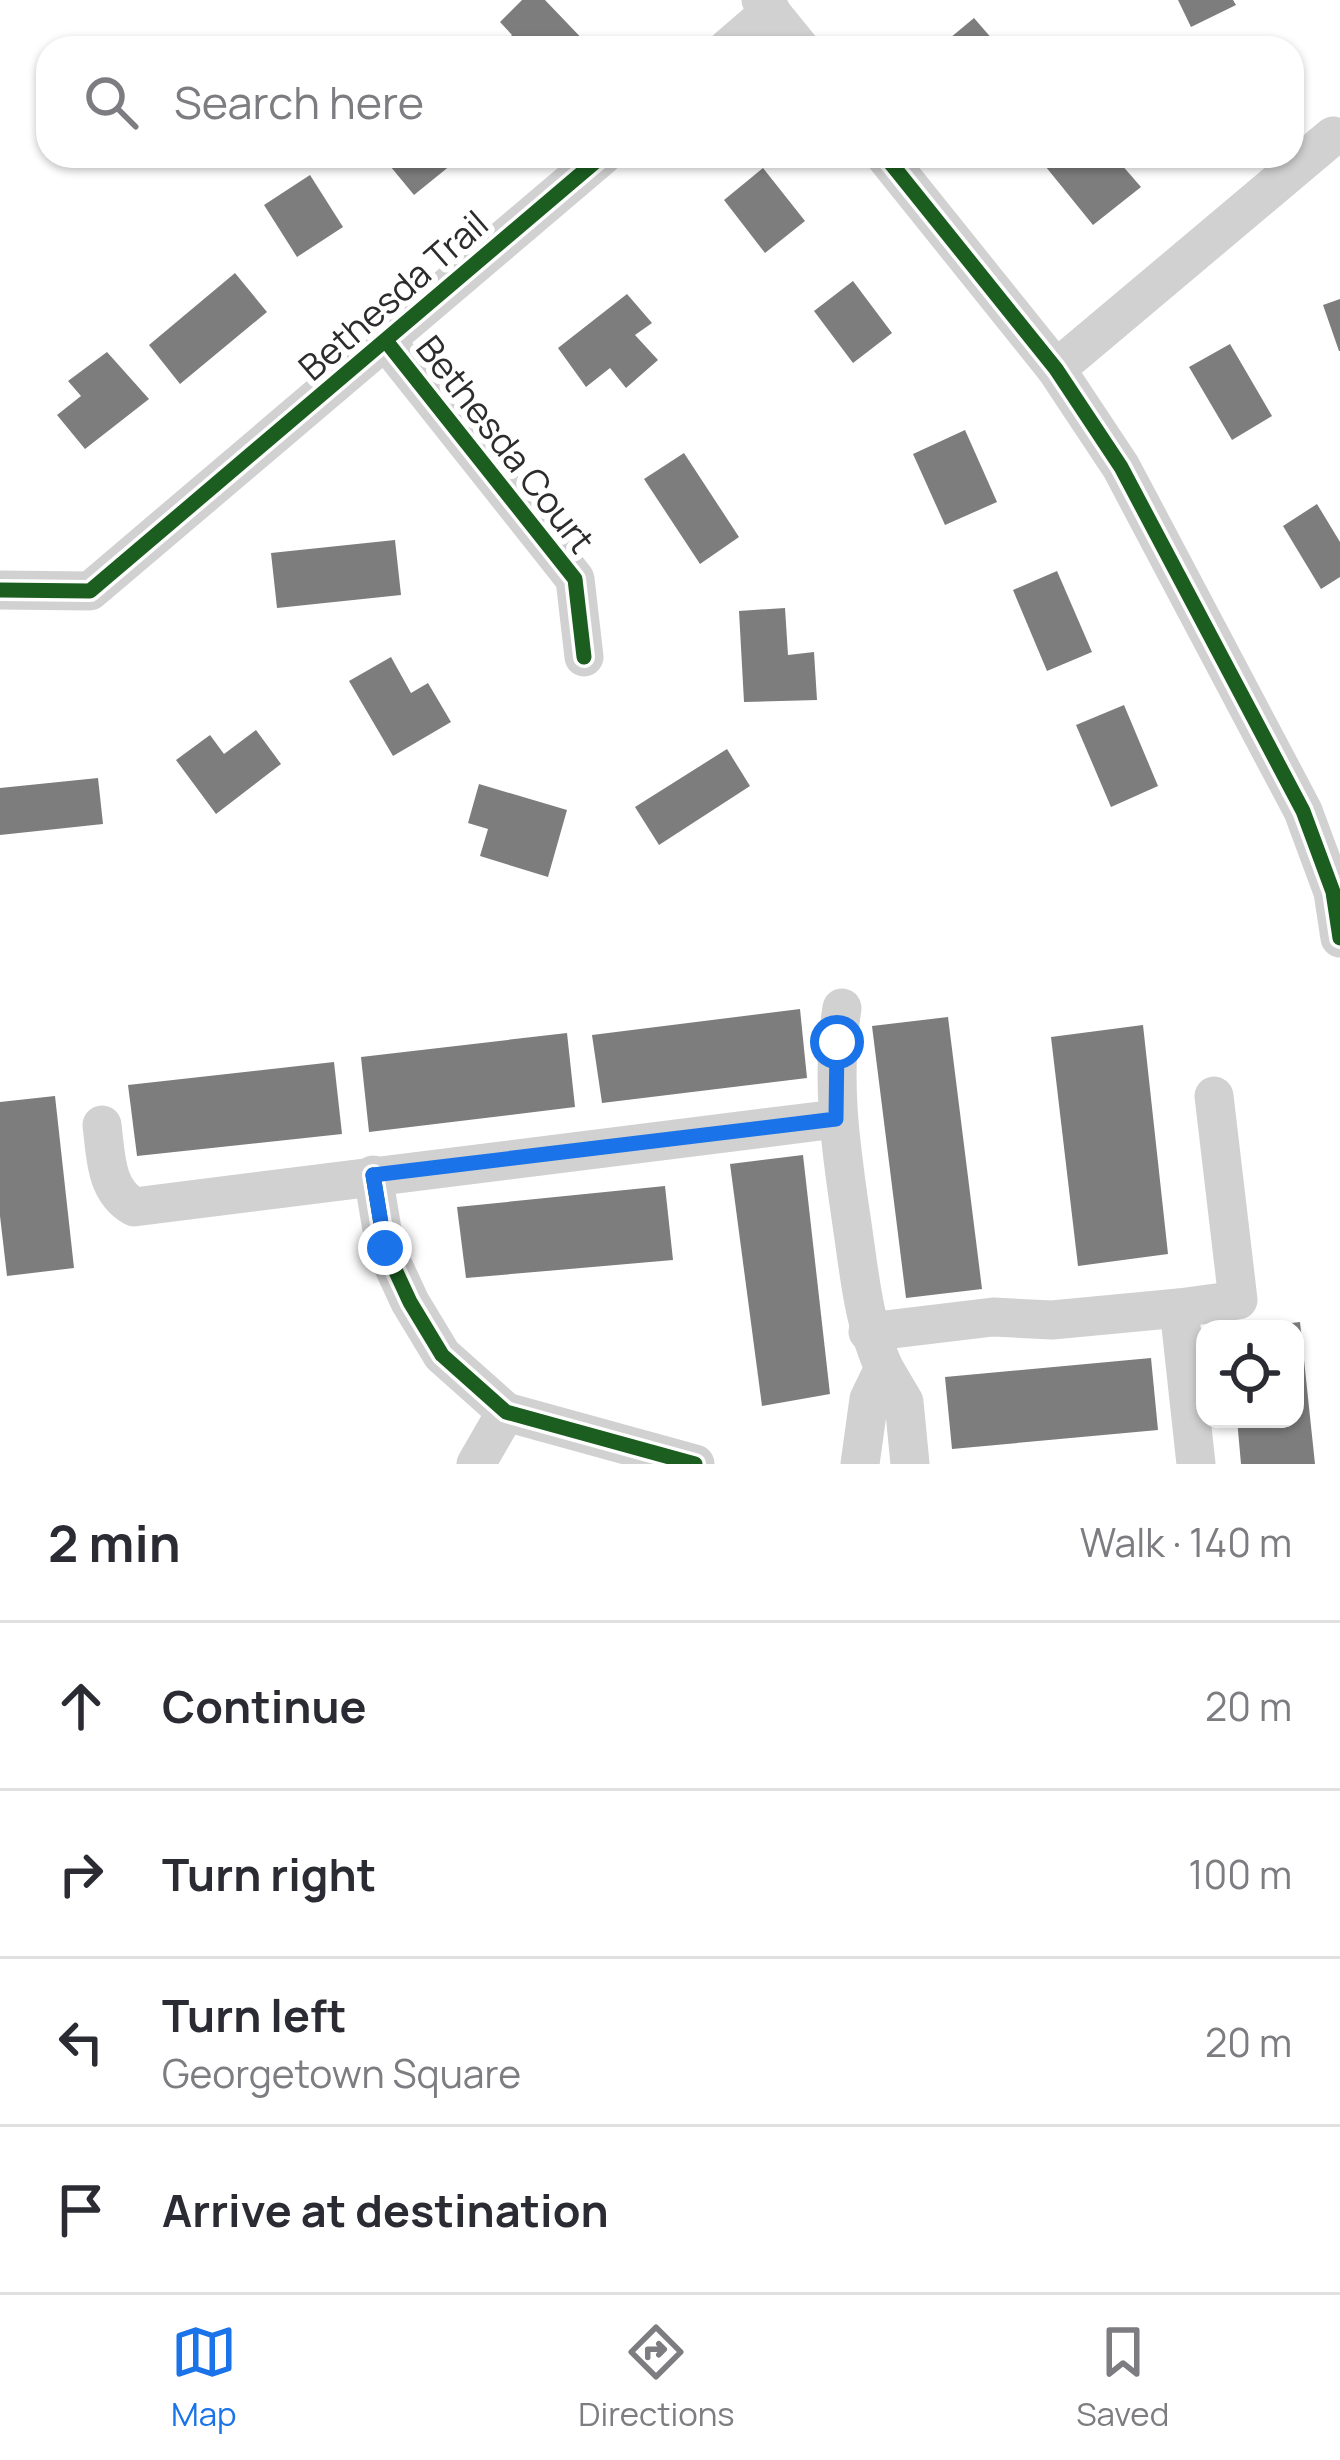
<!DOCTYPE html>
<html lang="en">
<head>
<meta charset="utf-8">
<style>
  body { margin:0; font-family:Manrope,sans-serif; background:#f2f2f3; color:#2b2b33 }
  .controls { position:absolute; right:36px; bottom:36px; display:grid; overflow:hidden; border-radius:24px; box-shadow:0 3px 9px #0004 }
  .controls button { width:108px; height:108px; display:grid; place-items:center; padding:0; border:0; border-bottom:3px solid #e1e1e2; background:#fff; color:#2b2b33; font:60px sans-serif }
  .stop { position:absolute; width:36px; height:36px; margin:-27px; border:9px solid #1a73e8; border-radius:50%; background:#fff }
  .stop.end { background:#1a73e8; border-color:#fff; box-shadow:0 3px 12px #0008 }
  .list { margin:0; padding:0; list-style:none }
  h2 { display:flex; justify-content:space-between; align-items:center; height:156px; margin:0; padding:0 48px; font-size:51px }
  h2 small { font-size:39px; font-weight:400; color:#7c7c81 }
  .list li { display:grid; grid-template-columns:78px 1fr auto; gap:36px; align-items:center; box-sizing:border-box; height:168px; padding:0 48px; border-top:3px solid #e1e1e2 }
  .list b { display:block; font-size:45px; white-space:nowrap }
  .list p { margin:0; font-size:39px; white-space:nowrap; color:#7c7c81 }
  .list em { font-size:39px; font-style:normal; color:#7c7c81 }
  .icon { flex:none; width:66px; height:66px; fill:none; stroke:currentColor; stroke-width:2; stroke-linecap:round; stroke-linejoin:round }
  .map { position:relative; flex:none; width:1340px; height:1464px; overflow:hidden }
  .search { position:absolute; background:#fff; box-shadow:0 3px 9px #0004; left:36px; right:36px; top:36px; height:132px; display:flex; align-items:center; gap:30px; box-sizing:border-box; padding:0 42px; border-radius:36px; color:#7c7c81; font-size:45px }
  .sheet { height:828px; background:#fff }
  nav { display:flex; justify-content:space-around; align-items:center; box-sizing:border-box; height:168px; border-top:3px solid #e1e1e2; background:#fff; font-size:33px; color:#7c7c81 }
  nav a { display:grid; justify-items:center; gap:6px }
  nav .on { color:#1a73e8 }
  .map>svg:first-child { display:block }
  .building { fill:#7d7d7d }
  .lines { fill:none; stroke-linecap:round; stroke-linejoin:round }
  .minor { stroke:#d1d1d1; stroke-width:39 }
  .cycleway-casing { stroke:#fff; stroke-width:22 }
  .cycleway { stroke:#1b5e20; stroke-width:15 }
  .route { stroke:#1a73e8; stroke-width:15 }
  .labels { text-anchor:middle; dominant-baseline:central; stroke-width:12; stroke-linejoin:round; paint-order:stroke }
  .street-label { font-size:36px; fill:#2c2c2c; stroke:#fff }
</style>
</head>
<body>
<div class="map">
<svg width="1340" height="1464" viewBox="0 0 1340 1464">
  <rect width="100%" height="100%" fill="#fff"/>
  <g class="building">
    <polygon points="522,0 545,0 591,48 499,48 512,35 500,22"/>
    <polygon points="1178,0 1233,0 1236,5 1191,27"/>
    <polygon points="974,18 1000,48 938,48"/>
    <polygon points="392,156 462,156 414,195 386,161"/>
    <polygon points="1037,156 1114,156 1141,187 1093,225"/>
    <polygon points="763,168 805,221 765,253 724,200"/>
    <polygon points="310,175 343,227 297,257 264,205"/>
    <polygon points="235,273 267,312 180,384 149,345"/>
    <polygon points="853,281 892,333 853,363 814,311"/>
    <polygon points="627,294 652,323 635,335 658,360 626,388 610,368 586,387 558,348"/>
    <polygon points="1340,299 1340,351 1339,351 1323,305"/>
    <polygon points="1230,344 1272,416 1232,440 1189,367"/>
    <polygon points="107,352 149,399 85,449 57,415 81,396 68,381"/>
    <polygon points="965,430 997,502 945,525 913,454"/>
    <polygon points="684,453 739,537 700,564 644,479"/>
    <polygon points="1317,504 1340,542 1340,577 1321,589 1283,526"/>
    <polygon points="395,540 401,595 277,608 271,553"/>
    <polygon points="1057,571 1092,652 1047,671 1013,590"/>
    <polygon points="785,608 788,655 814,652 817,700 744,702 739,611"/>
    <polygon points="391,657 411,693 428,683 451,722 393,756 349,681"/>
    <polygon points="1124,705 1158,786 1111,807 1076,725"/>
    <polygon points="256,730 281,764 216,814 176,760 210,735 224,754"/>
    <polygon points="727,749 750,786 659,845 635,807"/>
    <polygon points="98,778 103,824 0,835 0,788"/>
    <polygon points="479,784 567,810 548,877 480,856 488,829 468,823"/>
    <polygon points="800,1009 807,1078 602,1103 592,1035"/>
    <polygon points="948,1017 982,1289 906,1298 872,1026"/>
    <polygon points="1143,1025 1168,1254 1078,1266 1051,1037"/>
    <polygon points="567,1033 575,1107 369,1132 361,1057"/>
    <polygon points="334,1062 342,1134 137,1156 128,1085"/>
    <polygon points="55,1096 74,1268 7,1276 0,1216 0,1102"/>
    <polygon points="803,1155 830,1394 762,1406 730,1164"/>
    <polygon points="665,1186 673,1260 466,1278 457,1207"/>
    <polygon points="1300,1322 1315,1464 1241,1464 1237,1419 1295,1419 1295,1329 1265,1326"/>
    <polygon points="1151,1358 1158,1430 952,1449 945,1377"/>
  </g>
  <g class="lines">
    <g class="minor">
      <polyline points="761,0 800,48"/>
      <polyline points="728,48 771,11"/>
      <polyline points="885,156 1056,369 1121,467 1303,811 1333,892 1340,938"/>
      <polyline points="386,341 575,579 584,657"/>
      <polyline points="1056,369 1333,136"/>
      <polyline points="0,590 90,591 602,156"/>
      <path d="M842,1008C830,1085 842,1155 853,1231C860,1279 864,1324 884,1368"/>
      <path d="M102,1125C106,1157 105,1190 134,1207L836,1119"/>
      <polyline points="373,1175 385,1248 410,1302 442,1355 506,1412 695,1464"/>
      <polyline points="868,1332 993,1317 1052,1320 1179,1308"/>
      <polyline points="476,1464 506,1412"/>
      <polyline points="860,1464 869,1399 884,1368 904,1402 910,1464"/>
      <polyline points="1196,1464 1179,1308 1238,1300 1214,1096"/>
    </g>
    <g class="cycleway-casing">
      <g id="cycleway">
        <polyline points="885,156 1056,369 1121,467 1303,811 1333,892 1340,938"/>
        <polyline points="386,341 575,579 584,657"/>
        <polyline points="0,590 90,591 602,156"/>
        <polyline points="373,1175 385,1248 410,1302 442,1355 506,1412 695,1464"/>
      </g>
    </g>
    <use href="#cycleway" class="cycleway"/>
  </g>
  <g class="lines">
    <polyline class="route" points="385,1248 373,1175 836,1119 837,1042"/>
  </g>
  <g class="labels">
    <g class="street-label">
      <text transform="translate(393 295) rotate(-41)">Bethesda Trail</text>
      <text transform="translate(506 444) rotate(52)">Bethesda Court</text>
    </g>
  </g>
</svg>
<div class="controls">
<button><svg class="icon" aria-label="locate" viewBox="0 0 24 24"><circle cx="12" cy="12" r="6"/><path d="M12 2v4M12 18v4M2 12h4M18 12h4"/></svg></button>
</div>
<div class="stop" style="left:837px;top:1042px"></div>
<div class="stop end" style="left:385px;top:1248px"></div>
<div class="search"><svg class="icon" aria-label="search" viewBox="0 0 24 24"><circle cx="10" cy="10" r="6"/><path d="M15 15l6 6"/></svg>Search here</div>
</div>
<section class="sheet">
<h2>2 min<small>Walk · 140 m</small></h2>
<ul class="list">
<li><svg class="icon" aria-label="ahead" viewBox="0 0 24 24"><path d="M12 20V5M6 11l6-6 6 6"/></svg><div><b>Continue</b></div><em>20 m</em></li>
<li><svg class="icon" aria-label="right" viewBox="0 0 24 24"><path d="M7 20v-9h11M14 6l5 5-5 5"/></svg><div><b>Turn right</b></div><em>100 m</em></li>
<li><svg class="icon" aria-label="left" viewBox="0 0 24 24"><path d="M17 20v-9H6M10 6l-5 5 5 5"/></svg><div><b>Turn left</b><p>Georgetown Square</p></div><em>20 m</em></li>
<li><svg class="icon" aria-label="arrive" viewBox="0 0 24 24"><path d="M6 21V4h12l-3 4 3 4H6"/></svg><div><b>Arrive at destination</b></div></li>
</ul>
</section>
<nav>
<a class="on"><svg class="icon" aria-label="map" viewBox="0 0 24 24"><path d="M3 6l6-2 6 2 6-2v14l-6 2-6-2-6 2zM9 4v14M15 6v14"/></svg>Map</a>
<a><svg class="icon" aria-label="directions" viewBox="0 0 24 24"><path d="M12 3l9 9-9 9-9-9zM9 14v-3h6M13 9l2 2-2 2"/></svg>Directions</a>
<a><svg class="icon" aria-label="saved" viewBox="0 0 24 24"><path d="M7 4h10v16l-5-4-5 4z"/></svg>Saved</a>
</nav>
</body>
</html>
